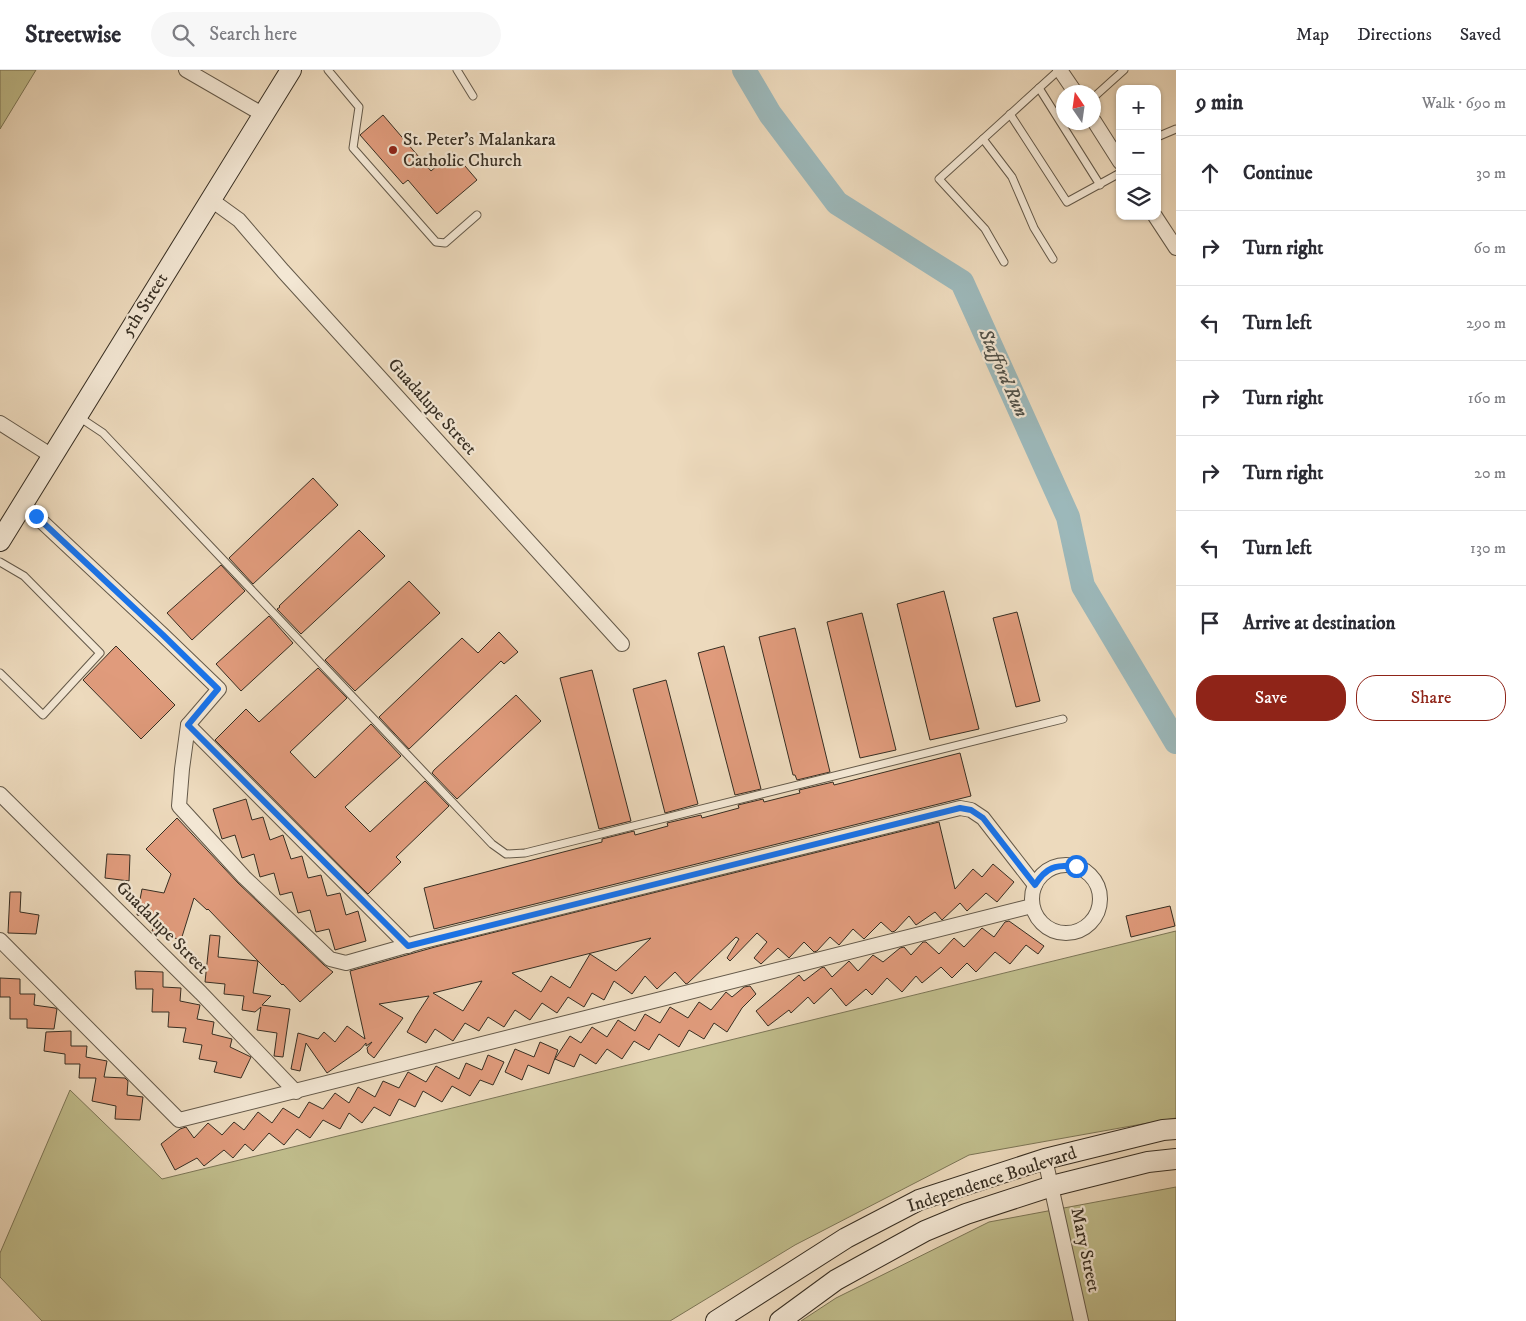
<!DOCTYPE html>
<html lang="en">
<head>
<meta charset="utf-8">
<style>
  body { margin:0; font-family:"IM FELL DW Pica",serif; background:#f7f7f7; color:#2b2b33 }
  .controls { position:absolute; right:15px; top:15px; display:grid; overflow:hidden; border-radius:10px; box-shadow:0 1px 4px #0004 }
  .controls button { width:45px; height:45px; display:grid; place-items:center; padding:0; border:0; border-bottom:1px solid #e1e1e2; background:#fff; color:#2b2b33; font:25px sans-serif }
  .compass { position:absolute; left:1056px; top:15px; width:45px; height:45px; border-radius:50%; background:#fff; box-shadow:0 1px 4px #0004; rotate:347deg }
  .stop { position:absolute; width:15px; height:15px; margin:-11px; border:4px solid #1a73e8; border-radius:50%; background:#fff }
  .stop.end { background:#1a73e8; border-color:#fff; box-shadow:0 1px 5px #0008 }
  .list { margin:0; padding:0; list-style:none }
  h2 { display:flex; justify-content:space-between; align-items:center; height:65px; margin:0; padding:0 20px; font-size:21px }
  h2 small { font-size:16px; font-weight:400; color:#7c7c81 }
  .list li { display:grid; grid-template-columns:32px 1fr auto; gap:15px; align-items:center; box-sizing:border-box; height:75px; padding:0 20px; border-top:1px solid #e1e1e2 }
  .list b { display:block; font-size:19px; white-space:nowrap }
  .list em { font-size:16px; font-style:normal; color:#7c7c81 }
  .actions { display:flex; gap:10px; padding:15px 20px }
  .actions a { flex:1; padding:11px 0; border:1px solid #8f2418; border-radius:20px; text-align:center; font-size:18px; color:#8f2418 }
  .actions .main { background:#8f2418; color:#fff }
  .icon { flex:none; width:28px; height:28px; fill:none; stroke:currentColor; stroke-width:2; stroke-linecap:round; stroke-linejoin:round }
  .map { position:relative; flex:none; width:1176px; height:1251px; overflow:hidden }
  header { display:flex; align-items:center; gap:30px; box-sizing:border-box; height:70px; padding:0 25px; background:#fff; border-bottom:1px solid #e1e1e2 }
  header strong { font-size:24px }
  nav { display:flex; gap:28px; margin-inline-start:auto; font-size:18px }
  .search { width:350px; height:45px; background:#f7f7f7; display:flex; align-items:center; gap:12px; box-sizing:border-box; padding:0 18px; border-radius:28px; color:#7c7c81; font-size:19px }
  main { display:flex }
  aside { flex:1; background:#fff }
  .map>svg:first-child { display:block }
  .green { fill:#c0bd8c; stroke:#7c7657 }
  .lines { fill:none; stroke-linecap:round; stroke-linejoin:round }
  .river { stroke:#9cb8ba; stroke-width:24 }
  .building { fill:#e09b7c; stroke:#372e22; fill-rule:evenodd }
  .service-casing { stroke:#645949; stroke-width:9 }
  .minor-casing { stroke:#645949; stroke-width:16 }
  .secondary-casing { stroke:#372e22; stroke-width:22 }
  .service { stroke:#f3e7d4; stroke-width:7 }
  .minor { stroke:#f3e7d4; stroke-width:14 }
  .secondary { stroke:#f3e7d4; stroke-width:20 }
  .route { stroke:#1a73e8; stroke-width:6 }
  .poi-dot { fill:#8f2418; stroke:#f3e7d4; stroke-width:2 }
  .labels { text-anchor:middle; dominant-baseline:central; stroke-width:4.5; stroke-linejoin:round; paint-order:stroke }
  .poi-label { font-size:18px; fill:#372e22; stroke:#f3e7d4; text-anchor:start }
  .street-label { font-size:18px; fill:#372e22; stroke:#f3e7d4 }
  .water-label { font-size:19px; font-style:italic; fill:#505048; stroke:#f3e7d4 }
</style>
</head>
<body>
<header>
<strong>Streetwise</strong>
<div class="search"><svg class="icon" aria-label="search" viewBox="0 0 24 24"><circle cx="10" cy="10" r="6"/><path d="M15 15l6 6"/></svg>Search here</div>
<nav><a>Map</a><a>Directions</a><a>Saved</a></nav>
</header>
<main>
<div class="map">
<svg width="1176" height="1251" viewBox="0 0 1176 1251">
  <rect width="100%" height="100%" fill="#eddabd"/>
  <filter id="stains"><feTurbulence type="fractalNoise" baseFrequency=".004" numOctaves="4"/><feColorMatrix values="0 0 0 0 .2 0 0 0 0 .09 0 0 0 0 .02 0 0 0 .5 -.17"/></filter>
  <radialGradient id="worn" r=".72"><stop offset=".6" stop-color="#630" stop-opacity="0"/><stop offset="1" stop-color="#630" stop-opacity=".3"/></radialGradient>
  <g class="green">
    <polygon points="0,0 36,0 0,59"/>
    <polygon points="1176,861 1176,1048 969,1085 795,1175 670,1251 42,1251 0,1207 0,1183 70,1020 162,1109"/>
    <polygon points="1176,1117 1176,1251 801,1251 836,1228 989,1152"/>
  </g>
  <g class="lines">
    <polyline class="river" points="744,0 770,44 837,133 962,212 1068,447 1083,516 1176,672"/>
  </g>
  <g class="building">
    <polygon points="383,45 431,101 453,82 477,110 437,144 408,110 403,114 360,65"/>
    <polygon points="313,408 338,435 253,514 229,488"/>
    <polygon points="359,460 385,486 301,564 277,539 280,537 279,536"/>
    <polygon points="221,495 245,521 192,570 167,543"/>
    <polygon points="409,511 440,543 355,621 325,590"/>
    <polygon points="944,521 979,659 930,670 897,534"/>
    <polygon points="1017,542 1040,631 1016,637 993,548"/>
    <polygon points="862,543 896,680 860,688 827,552"/>
    <polygon points="269,546 293,573 241,621 216,594"/>
    <polygon points="795,558 830,702 797,710 795,705 793,705 759,567"/>
    <polygon points="499,562 518,582 504,594 501,591 409,679 379,647 462,568 478,583"/>
    <polygon points="116,576 175,635 141,669 83,610"/>
    <polygon points="724,576 761,719 735,725 698,583"/>
    <polygon points="318,598 347,628 290,682 315,708 371,654 401,686 345,737 370,762 425,711 449,736 396,787 401,792 368,824 215,670 246,639 259,652"/>
    <polygon points="592,600 631,751 599,759 560,608"/>
    <polygon points="666,610 698,734 665,743 633,619"/>
    <polygon points="516,625 541,651 457,729 432,703 434,700"/>
    <polygon points="960,683 971,726 434,859 424,818 602,772 602,769 634,761 635,765 668,756 667,753 701,745 702,748 739,738 738,735 763,729 764,732 800,723 799,720 833,712 834,715"/>
    <polygon points="246,729 252,750 263,747 270,770 283,765 291,789 302,786 308,808 321,805 327,826 340,823 346,845 358,841 366,871 335,880 329,859 316,862 310,840 298,843 292,822 280,825 274,803 260,807 254,784 242,788 235,765 222,769 213,739"/>
    <polygon points="177,748 238,813 324,895 333,902 300,932 283,914 282,915 258,891 253,923 271,926 262,935 290,939 283,987 274,986 277,963 257,960 261,937 255,942 242,940 244,926 224,924 225,914 205,912 210,865 220,866 218,887 258,891 208,839 207,840 194,828 181,870 152,861 156,849 137,845 142,819 164,823 171,804 146,779"/>
    <path d="M939,752L955,819L973,799L982,807L993,794L1014,812L997,832L986,823L967,841L960,833L942,850L935,842L916,855L909,846L895,861L892,862L881,852L864,869L853,859L839,875L830,867L817,881L814,882L804,872L789,888L778,878L761,894L754,888L767,872L757,863L730,891L727,888L739,869L736,867L688,913L686,914L675,902L657,919L645,906L632,924L614,911L604,930L592,923L584,937L568,927L557,943L542,933L530,950L515,940L504,957L488,947L479,961L465,953L453,971L435,959L426,973L407,962L416,946L429,926L379,934L403,948L374,988L368,983L367,978L372,972L366,976V973L360,980L327,1003L306,973L300,1001L291,999L298,963L318,969L324,962L335,972L347,956L365,969L350,901L435,877ZM651,868L616,901L590,884L570,918L551,906L541,922L512,903ZM482,911L463,941L433,923Z"/>
    <polygon points="107,784 130,785 129,811 105,808"/>
    <polygon points="10,822 21,822 20,842 39,845 36,864 8,863"/>
    <polygon points="1170,836 1175,856 1131,867 1126,846"/>
    <polygon points="1009,851 1044,876 1038,884 1026,875 1010,894 995,882 976,902 967,893 952,908 941,897 922,913 916,906 902,922 887,908 872,925 866,919 846,936 831,918 814,934 808,927 791,943 789,940 768,956 756,941 799,905 804,911 821,898 824,897 832,907 849,891 858,901 873,885 883,892 900,878 904,877 911,885 923,872 926,872 939,884 954,868 964,877 982,858 994,867 1005,852"/>
    <polygon points="135,901 163,902 163,917 181,918 180,931 200,935 197,949 214,952 212,964 232,969 230,977 251,987 241,1008 214,1002 217,992 199,989 202,975 183,972 186,958 168,957 169,942 152,942 153,919 136,919"/>
    <polygon points="0,908 20,909 20,924 35,924 34,935 55,938 57,939 54,959 27,958 27,949 10,949 10,927 0,927"/>
    <polygon points="750,916 756,924 742,938 727,962 714,953 704,969 689,960 679,977 659,964 649,980 634,971 622,989 607,979 596,994 580,984 574,997 555,989 570,966 581,973 592,957 607,967 618,950 635,961 645,944 660,953 670,937 688,948 699,932 711,940 726,922 732,927 744,917"/>
    <polygon points="71,961 71,976 87,976 86,987 107,991 104,1007 125,1008 128,1011 127,1025 143,1027 140,1050 115,1049 116,1036 92,1031 96,1008 79,1008 80,994 65,994 65,984 44,981 46,962"/>
    <polygon points="540,972 558,980 549,1004 528,995 522,1010 505,1002 515,979 534,987"/>
    <polygon points="488,985 504,992 493,1015 480,1010 470,1026 452,1016 442,1032 423,1021 415,1037 399,1029 390,1046 374,1037 362,1053 349,1043 340,1059 323,1050 310,1068 297,1059 284,1075 269,1063 253,1081 245,1074 233,1088 224,1080 204,1096 197,1088 175,1100 161,1074 180,1059 186,1057 194,1068 208,1053 222,1065 234,1052 244,1060 258,1042 272,1053 283,1038 299,1048 309,1032 323,1039 335,1023 349,1033 358,1017 375,1027 383,1011 399,1018 408,1002 426,1012 436,996 459,1009 466,993 482,1000"/>
  </g>
  <g class="lines">
    <g class="service-casing">
      <g id="service">
        <polyline points="328,0 359,37 353,78 436,172 445,173 477,145"/>
        <polyline points="457,0 473,26"/>
        <polyline points="1039,18 1100,115"/>
        <polyline points="1094,27 1124,0"/>
        <polyline points="1010,44 1067,132 1120,103"/>
        <polyline points="1157,67 1176,59"/>
        <polyline points="983,69 1012,107 1034,158 1053,189"/>
        <polyline points="1004,192 985,159 939,109 1059,0"/>
        <polyline points="79,347 103,363 492,774 506,784 525,783 1063,649"/>
        <polyline points="0,492 24,506 100,583 43,645 0,603"/>
      </g>
    </g>
    <g class="minor-casing">
      <g id="minor">
        <polyline points="186,0 262,44"/>
        <polyline points="1060,0 1075,22"/>
        <polyline points="1094,51 1120,92"/>
        <polyline points="210,129 239,150 283,201 622,574"/>
        <polyline points="1155,146 1176,178"/>
        <polyline points="0,353 52,386"/>
        <polyline points="23,434 163,565 219,619 188,655 182,699 179,736 244,807 330,889 346,893 420,872 960,738 971,740 983,748 1035,815"/>
        <polyline points="188,655 408,876"/>
        <polyline points="0,724 201,923 296,1022"/>
        <circle cx="1066" cy="829" r="34"/>
        <polyline points="0,870 179,1050 1032,836"/>
        <polyline points="1045,1089 1081,1251"/>
      </g>
    </g>
    <g class="secondary-casing">
      <g id="secondary">
        <polyline points="0,471 291,0"/>
        <polyline points="716,1251 846,1168 919,1130 1045,1089 1163,1060 1176,1059"/>
        <polyline points="780,1251 836,1210 925,1161 966,1144 1052,1116 1148,1092 1176,1089"/>
      </g>
    </g>
    <use href="#service" class="service"/>
    <use href="#minor" class="minor"/>
    <use href="#secondary" class="secondary"/>
  </g>
  <g class="lines">
    <path class="route" d="M36,446L163,565L218,619L188,655L408,876L960,738L971,740L983,748L1035,815C1046,797 1055,795 1076,796"/>
  </g>
  <circle class="poi-dot" cx="393" cy="80" r="5"/>
  <g class="labels">
    <g class="poi-label">
      <text x="403" y="70">St. Peter's Malankara<tspan x="403" dy="21">Catholic Church</tspan></text>
    </g>
    <g class="street-label">
      <text transform="translate(145 235) rotate(-58)">5th Street</text>
      <text transform="translate(432 337) rotate(48)">Guadalupe Street</text>
      <text transform="translate(162 858) rotate(45)">Guadalupe Street</text>
      <text transform="translate(992 1110) rotate(-18)">Independence Boulevard</text>
      <text transform="translate(1085 1180) rotate(78)">Mary Street</text>
    </g>
    <g class="water-label">
      <text transform="translate(1003 303) rotate(66)">Stafford Run</text>
    </g>
  </g>
  <rect width="100%" height="100%" filter="url(#stains)"/>
  <rect width="100%" height="100%" fill="url(#worn)"/>
</svg>
<div class="controls">
<button>+</button>
<button>−</button>
<button><svg class="icon" aria-label="layers" viewBox="0 0 24 24"><path d="M12 4l9 5-9 5-9-5zM3 14l9 5 9-5"/></svg></button>
</div>
<svg class="compass" viewBox="-18 -18 36 36"><path d="M0-13l5 13h-10z" fill="#e53935"/><path d="M0 13l5-13h-10z" fill="#7c7c81"/></svg>
<div class="stop" style="left:1076px;top:796px"></div>
<div class="stop end" style="left:36px;top:446px"></div>
</div>
<aside>
<h2>9 min<small>Walk · 690 m</small></h2>
<ul class="list">
<li><svg class="icon" aria-label="ahead" viewBox="0 0 24 24"><path d="M12 20V5M6 11l6-6 6 6"/></svg><div><b>Continue</b></div><em>30 m</em></li>
<li><svg class="icon" aria-label="right" viewBox="0 0 24 24"><path d="M7 20v-9h11M14 6l5 5-5 5"/></svg><div><b>Turn right</b></div><em>60 m</em></li>
<li><svg class="icon" aria-label="left" viewBox="0 0 24 24"><path d="M17 20v-9H6M10 6l-5 5 5 5"/></svg><div><b>Turn left</b></div><em>290 m</em></li>
<li><svg class="icon" aria-label="right" viewBox="0 0 24 24"><path d="M7 20v-9h11M14 6l5 5-5 5"/></svg><div><b>Turn right</b></div><em>160 m</em></li>
<li><svg class="icon" aria-label="right" viewBox="0 0 24 24"><path d="M7 20v-9h11M14 6l5 5-5 5"/></svg><div><b>Turn right</b></div><em>20 m</em></li>
<li><svg class="icon" aria-label="left" viewBox="0 0 24 24"><path d="M17 20v-9H6M10 6l-5 5 5 5"/></svg><div><b>Turn left</b></div><em>130 m</em></li>
<li><svg class="icon" aria-label="arrive" viewBox="0 0 24 24"><path d="M6 21V4h12l-3 4 3 4H6"/></svg><div><b>Arrive at destination</b></div></li>
</ul>
<div class="actions"><a class="main">Save</a><a>Share</a></div>
</aside>
</main>
</body>
</html>
